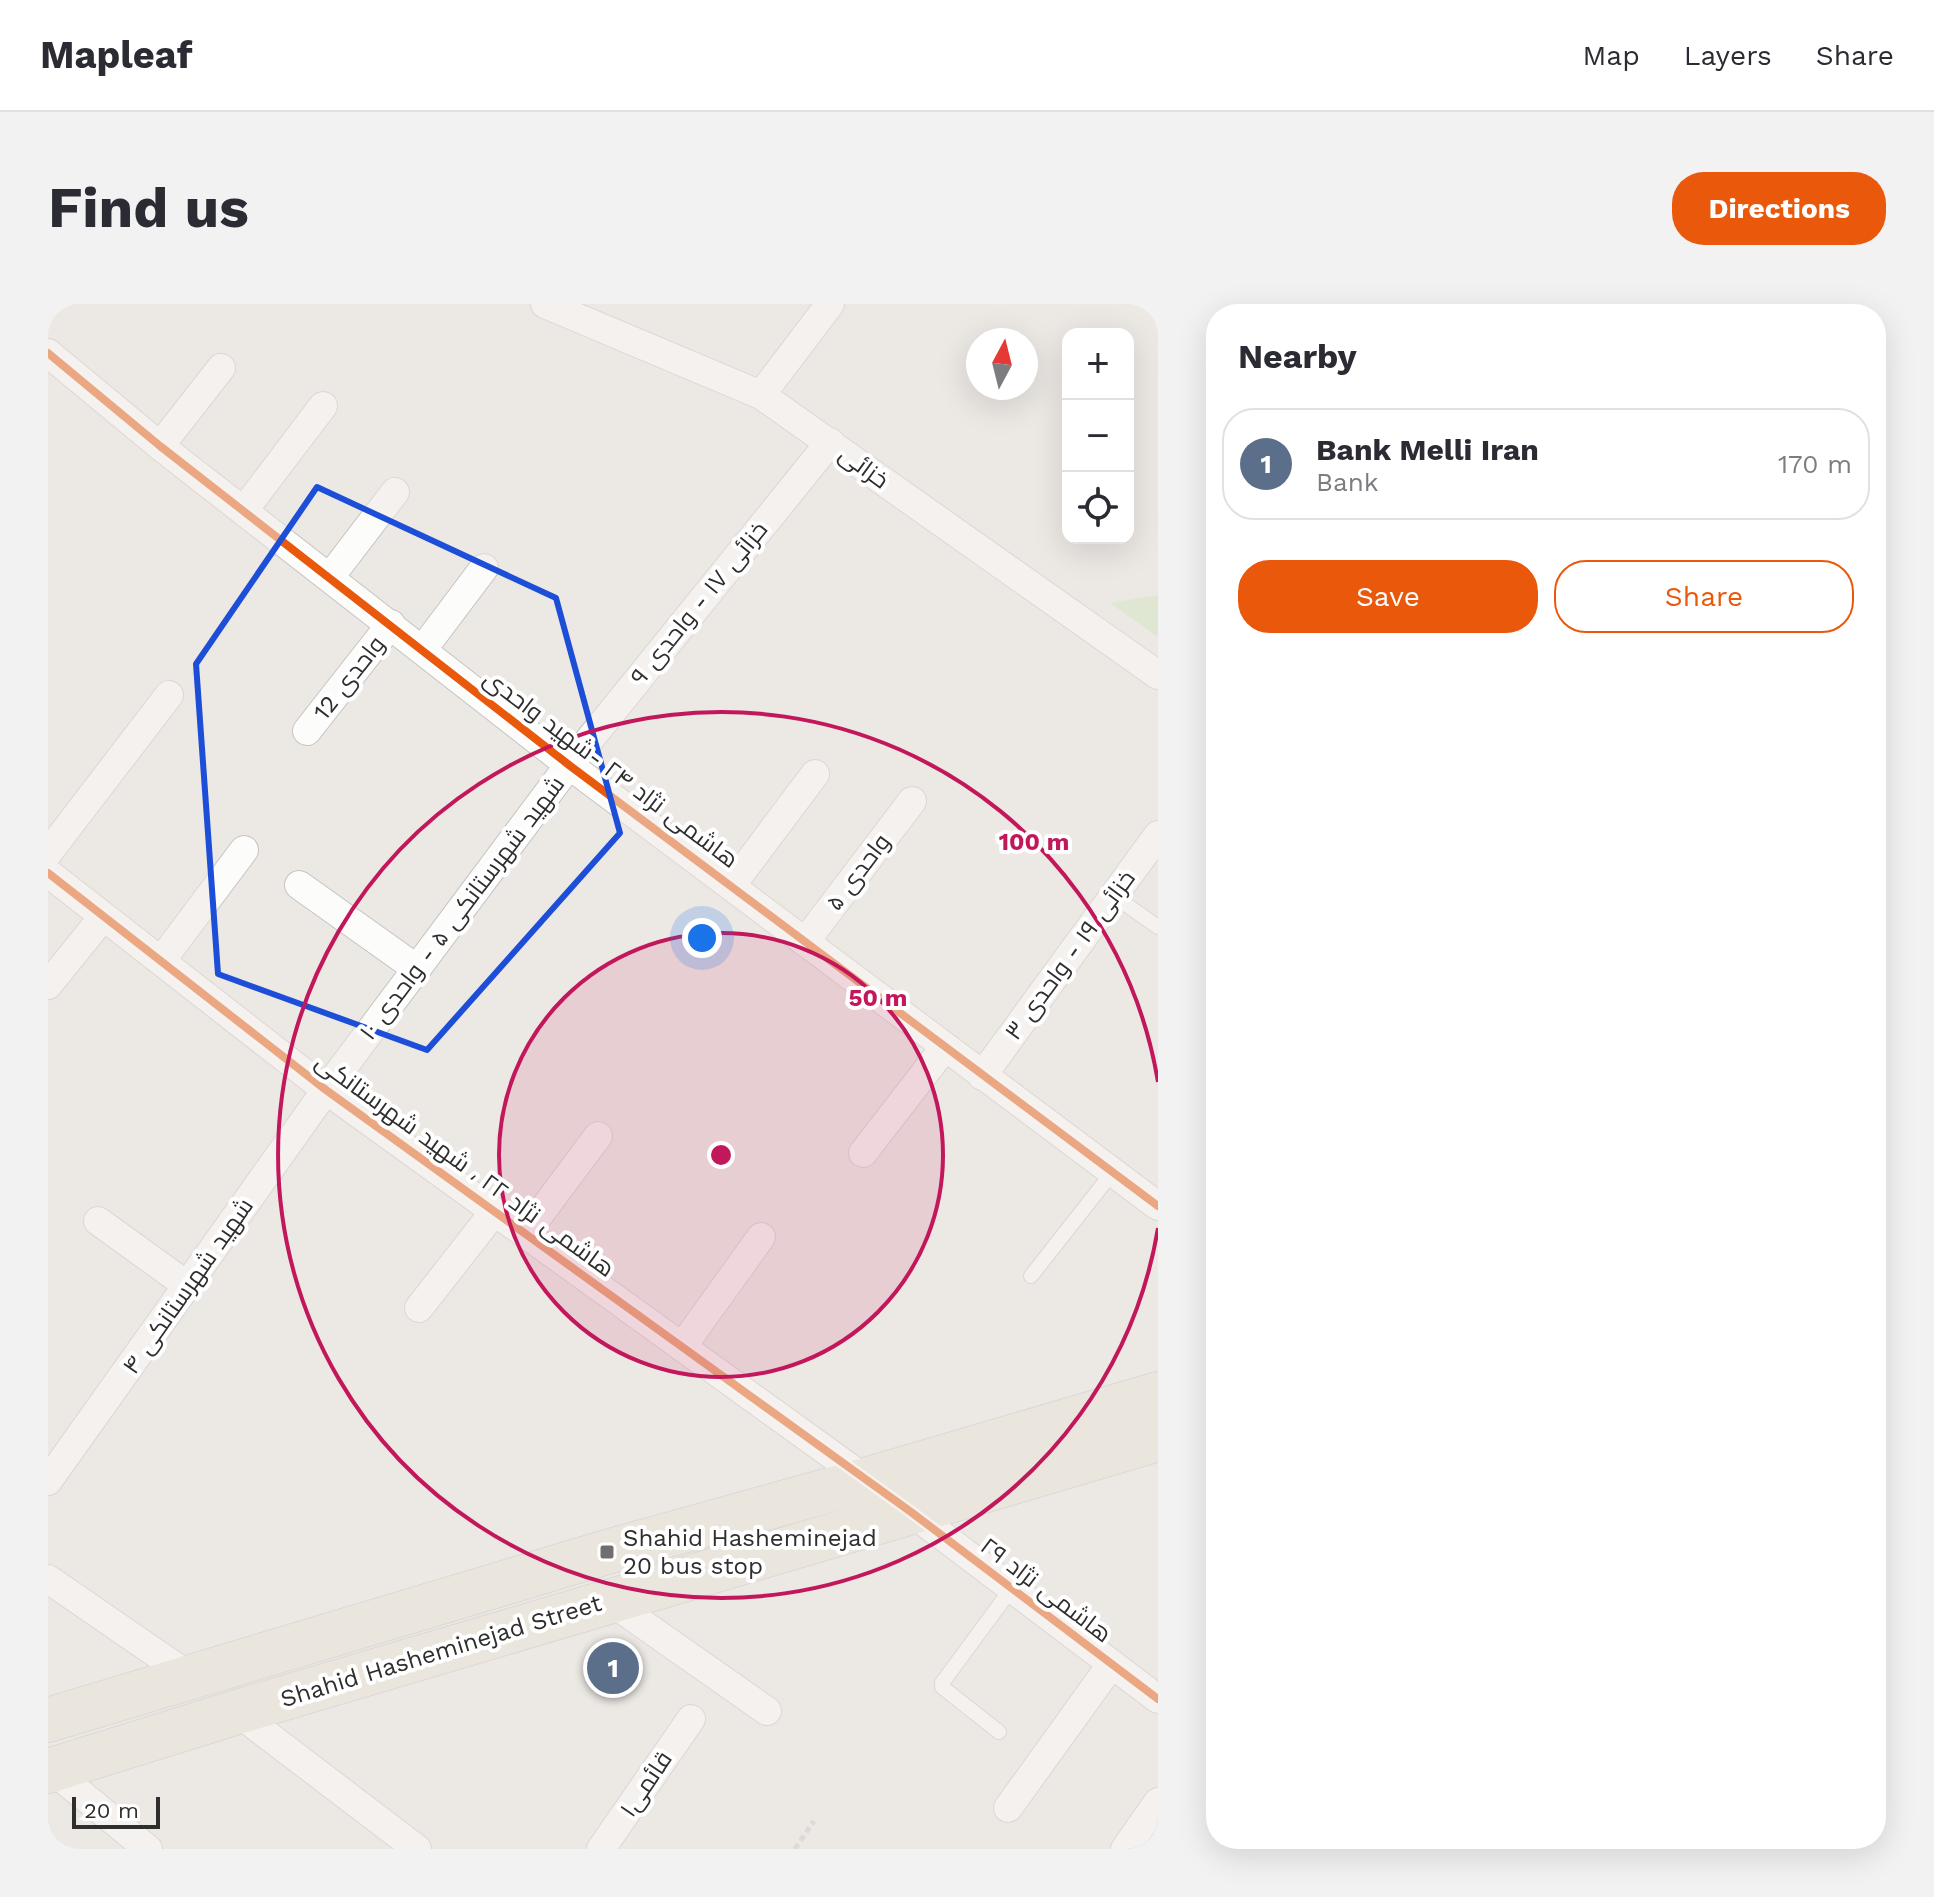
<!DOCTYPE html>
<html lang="en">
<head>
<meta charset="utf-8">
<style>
  body { margin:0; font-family:"Work Sans",Cairo,sans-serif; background:#f2f2f3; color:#2b2b33 }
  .controls { position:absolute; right:24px; top:24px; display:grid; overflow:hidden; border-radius:16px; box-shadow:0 8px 32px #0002 }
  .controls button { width:72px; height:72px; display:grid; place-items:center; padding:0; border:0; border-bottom:2px solid #e1e1e2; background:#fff; color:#2b2b33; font:40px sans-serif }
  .compass { position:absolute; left:918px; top:24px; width:72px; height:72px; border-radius:50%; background:#fff; box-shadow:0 8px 32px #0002; rotate:7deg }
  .scale { position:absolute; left:24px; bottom:20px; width:88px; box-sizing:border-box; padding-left:8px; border:4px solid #2e2e2e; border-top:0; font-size:22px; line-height:28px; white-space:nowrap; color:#2e2e2e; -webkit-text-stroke:6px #fff; paint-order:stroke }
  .you { position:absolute; left:654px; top:634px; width:28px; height:28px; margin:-20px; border:6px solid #fff; border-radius:50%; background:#1a73e8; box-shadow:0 0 0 12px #1a73e833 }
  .badge { display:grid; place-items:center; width:52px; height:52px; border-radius:50%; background:#ea580c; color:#fff; font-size:26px; font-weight:700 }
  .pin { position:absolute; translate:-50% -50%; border:4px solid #fff; box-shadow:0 2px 8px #0006 }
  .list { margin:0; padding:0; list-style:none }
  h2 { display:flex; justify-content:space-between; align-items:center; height:104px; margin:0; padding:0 32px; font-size:34px }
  h2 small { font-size:26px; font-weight:400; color:#7c7c81 }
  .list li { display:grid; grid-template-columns:52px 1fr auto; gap:24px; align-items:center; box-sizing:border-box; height:112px; margin:0 16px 16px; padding:0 16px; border:2px solid #e1e1e2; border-radius:32px }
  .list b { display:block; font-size:30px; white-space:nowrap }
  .list p { margin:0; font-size:26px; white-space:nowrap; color:#7c7c81 }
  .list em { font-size:26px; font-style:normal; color:#7c7c81 }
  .actions { display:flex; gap:16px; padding:24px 32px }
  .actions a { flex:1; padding:18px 0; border:2px solid #ea580c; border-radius:32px; text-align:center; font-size:28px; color:#ea580c }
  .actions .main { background:#ea580c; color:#fff }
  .icon { flex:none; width:44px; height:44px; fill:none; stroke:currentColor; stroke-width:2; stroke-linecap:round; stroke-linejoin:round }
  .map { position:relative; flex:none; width:1110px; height:1545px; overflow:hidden; border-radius:32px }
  header { display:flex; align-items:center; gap:48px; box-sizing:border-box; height:112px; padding:0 40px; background:#fff; border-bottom:2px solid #e1e1e2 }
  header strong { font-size:38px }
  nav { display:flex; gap:44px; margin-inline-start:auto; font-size:28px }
  .intro { display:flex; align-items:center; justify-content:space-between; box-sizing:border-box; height:192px; padding:0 48px }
  h1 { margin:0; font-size:56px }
  .button { padding:20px 36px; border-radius:32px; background:#ea580c; color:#fff; font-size:28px; font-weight:700 }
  main { display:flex; gap:48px; padding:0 48px }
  aside { flex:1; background:#fff; border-radius:32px; box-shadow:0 8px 32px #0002 }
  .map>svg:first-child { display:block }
  .green { fill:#cee6be }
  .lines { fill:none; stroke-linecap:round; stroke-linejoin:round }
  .service-casing { stroke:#c5c4c5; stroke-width:16 }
  .minor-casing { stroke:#c5c4c5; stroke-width:30 }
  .primary-casing { stroke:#c6c5c4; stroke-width:46 }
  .path { stroke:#c9c9c8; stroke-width:5; stroke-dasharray:6 4; stroke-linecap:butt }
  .service { stroke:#fcfcfb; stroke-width:14 }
  .minor { stroke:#fcfcfb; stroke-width:28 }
  .primary { stroke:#e8e4d6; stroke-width:44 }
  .cycleway-casing { stroke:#fff; stroke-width:13 }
  .cycleway { stroke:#e8590c; stroke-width:8 }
  .marked { fill:none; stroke:#1d4ed8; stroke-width:6; stroke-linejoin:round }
  .ring { fill:none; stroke:#c2185b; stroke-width:4 }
  .poi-dot { fill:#706f6e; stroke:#fff; stroke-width:3 }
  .labels { text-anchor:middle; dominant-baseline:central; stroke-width:8; stroke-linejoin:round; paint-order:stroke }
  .street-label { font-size:24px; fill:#2e2e2e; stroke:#fff }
  .poi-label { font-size:24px; fill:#2e2e2e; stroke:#fff; text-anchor:start }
  .centre { fill:#c2185b; stroke:#fff; stroke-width:4 }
  .ring-label { font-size:24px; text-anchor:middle; font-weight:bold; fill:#c2185b; stroke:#fff; stroke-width:8; stroke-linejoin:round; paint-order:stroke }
</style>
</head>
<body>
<header>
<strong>Mapleaf</strong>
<nav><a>Map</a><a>Layers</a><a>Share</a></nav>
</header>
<div class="intro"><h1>Find us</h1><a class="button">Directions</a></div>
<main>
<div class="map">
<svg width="1110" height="1545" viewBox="0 0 1110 1545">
  <rect width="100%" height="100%" fill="#ece8e4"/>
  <polygon class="green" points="1110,291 1110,333 1062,299"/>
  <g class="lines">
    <g class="service-casing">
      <g id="service">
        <polyline points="1066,592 1110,623"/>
        <polyline points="983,972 1064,869"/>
        <polyline points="951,1428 894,1383 894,1379 964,1284"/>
      </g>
    </g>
    <g class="minor-casing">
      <g id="minor">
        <polyline points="497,0 713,91 1110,371"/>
        <polyline points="0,49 112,142 521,461 1110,902"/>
        <polyline points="713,91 782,0"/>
        <polyline points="112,142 173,64"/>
        <polyline points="196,206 275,102"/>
        <polyline points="282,273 347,188"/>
        <polyline points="375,345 436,264"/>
        <polyline points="259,427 343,320"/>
        <polyline points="0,549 121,391"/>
        <polyline points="0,569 278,786 863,1208 1110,1395"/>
        <polyline points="251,581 369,665"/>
        <polyline points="683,582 767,470"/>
        <polyline points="757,638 864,497"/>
        <polyline points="113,657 196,546"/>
        <polyline points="0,681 55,613"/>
        <polyline points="934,772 1110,531"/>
        <polyline points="815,849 897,743"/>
        <polyline points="50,917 140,982"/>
        <polyline points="477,930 550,832"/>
        <polyline points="371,1004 446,908"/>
        <polyline points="634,1043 713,933"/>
        <polyline points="0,1177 278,786 521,461 782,138"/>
        <polyline points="0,1275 141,1372"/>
        <polyline points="562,1297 719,1407"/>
        <polyline points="189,1408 369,1545"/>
        <polyline points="4,1466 100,1545"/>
        <polyline points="960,1504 1063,1361"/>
        <polyline points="553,1545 643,1415"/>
        <polyline points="1077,1545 1110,1498"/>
      </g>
    </g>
    <g class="primary-casing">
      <g id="primary">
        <polyline points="0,1416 559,1248 818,1176 1110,1090"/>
        <polyline points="0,1467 189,1408 1110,1135"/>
      </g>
    </g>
    <polyline class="path" points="747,1545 766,1517"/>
    <use href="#service" class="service"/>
    <use href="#minor" class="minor"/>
    <use href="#primary" class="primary"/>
    <g class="cycleway-casing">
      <g id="cycleway">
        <polyline points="0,49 112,142 521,461 1110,902"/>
        <polyline points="0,569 278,786 863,1208 1110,1395"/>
      </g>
    </g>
    <use href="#cycleway" class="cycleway"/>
  </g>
  <path d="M0 0H1110V1545H0ZM269,183L508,294L572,529L379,746L170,670L148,360Z" fill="#ece8e4" fill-opacity=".55" fill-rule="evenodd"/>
  <path class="marked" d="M269,183L508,294L572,529L379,746L170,670L148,360Z"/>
  <circle cx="673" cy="851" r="222" fill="#c2185b" fill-opacity=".12"/>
  <g class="ring">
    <circle cx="673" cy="851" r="222"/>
    <path d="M1110 924A443 443 0 1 1 1110 778"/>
  </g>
  <rect class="poi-dot" x="551" y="1240" width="16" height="16" rx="4"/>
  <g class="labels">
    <g class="street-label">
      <text transform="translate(816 163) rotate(36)">خزائی</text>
      <text transform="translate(651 299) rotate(-51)">خزائی ۱۷ - واحدی ۹</text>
      <text transform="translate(301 374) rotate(-52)">واحدی 12</text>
      <text transform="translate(563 465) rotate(37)">هاشمی نژاد ۲۴ -شهید واحدی</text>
      <text transform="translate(810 568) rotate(-53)">واحدی ۵</text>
      <text transform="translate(414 604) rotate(-53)">شهید شهرستانکی ۵ - واحدی ۱۰</text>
      <text transform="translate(1022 651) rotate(-54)">خزائی ۱۹ - واحدی ۳</text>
      <text transform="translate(417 861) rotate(36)">هاشمی نژاد ۲۲ ، شهید شهرستانکی</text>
      <text transform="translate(140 982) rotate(-55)">شهید شهرستانکی ۴</text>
      <text transform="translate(998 1286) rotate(37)">هاشمی نژاد ۲۹</text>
      <text transform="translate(393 1347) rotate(-17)">Shahid Hasheminejad Street</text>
      <text transform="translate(598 1480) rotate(-56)">قائمی۱</text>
    </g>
    <g class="poi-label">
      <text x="575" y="1234">Shahid Hasheminejad<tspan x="575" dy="28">20 bus stop</tspan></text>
    </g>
  </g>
  <circle cx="673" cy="851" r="12" class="centre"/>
  <g class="ring-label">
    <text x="986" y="546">100 m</text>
    <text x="830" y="702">50 m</text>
  </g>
</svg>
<div class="controls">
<button>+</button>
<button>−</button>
<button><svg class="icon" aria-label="locate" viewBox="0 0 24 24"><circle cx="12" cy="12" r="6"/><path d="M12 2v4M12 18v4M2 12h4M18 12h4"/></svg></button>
</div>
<svg class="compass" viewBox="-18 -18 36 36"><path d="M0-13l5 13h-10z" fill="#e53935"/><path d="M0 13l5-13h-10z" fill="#7c7c81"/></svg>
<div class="scale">20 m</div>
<div class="you"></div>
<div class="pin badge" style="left:565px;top:1364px;background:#5c6f8a">1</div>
</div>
<aside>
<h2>Nearby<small></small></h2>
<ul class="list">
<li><span class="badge" style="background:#5c6f8a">1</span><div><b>Bank Melli Iran</b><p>Bank</p></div><em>170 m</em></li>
</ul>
<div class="actions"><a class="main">Save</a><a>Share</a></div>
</aside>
</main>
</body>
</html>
